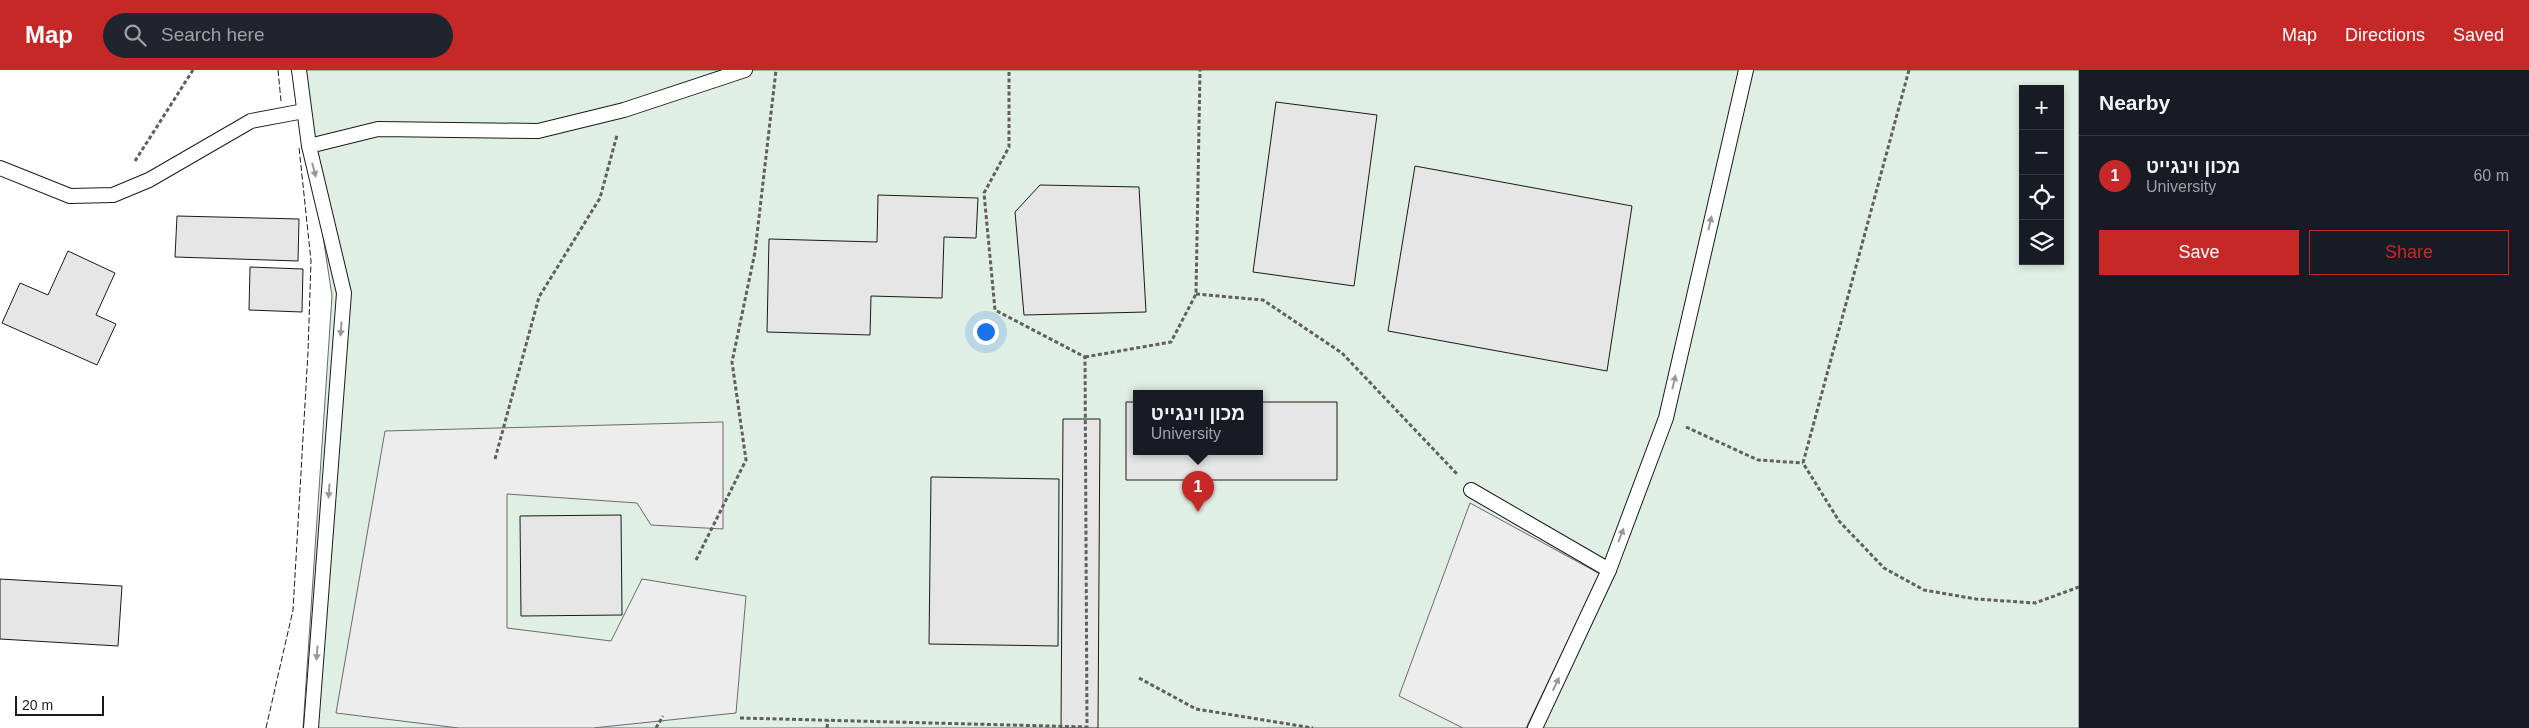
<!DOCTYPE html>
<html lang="en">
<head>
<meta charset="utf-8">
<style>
  body { margin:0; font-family:Arial,Heebo,sans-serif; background:#20242c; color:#f1f3f6 }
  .controls { position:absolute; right:15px; top:15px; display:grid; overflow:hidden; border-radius:0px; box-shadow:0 2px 8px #0003 }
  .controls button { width:45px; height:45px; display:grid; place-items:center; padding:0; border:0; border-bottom:1px solid #363941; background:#171b24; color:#f1f3f6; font:25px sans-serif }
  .scale { position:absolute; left:15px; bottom:12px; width:89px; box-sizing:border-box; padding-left:5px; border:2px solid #1a1a1a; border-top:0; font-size:14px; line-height:18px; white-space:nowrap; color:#1a1a1a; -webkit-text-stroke:4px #fff; paint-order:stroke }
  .you { position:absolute; left:985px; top:261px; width:18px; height:18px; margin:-12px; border:4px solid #fff; border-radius:50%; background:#1a73e8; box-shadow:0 0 0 8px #1a73e833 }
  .badge { display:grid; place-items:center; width:32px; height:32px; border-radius:50%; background:#c62828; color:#fff; font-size:16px; font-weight:700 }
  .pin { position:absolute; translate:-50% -41px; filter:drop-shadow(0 1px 2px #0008) }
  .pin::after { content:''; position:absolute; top:26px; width:18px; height:15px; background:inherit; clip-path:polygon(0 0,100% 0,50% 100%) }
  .popup { position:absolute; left:1133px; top:320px; width:130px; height:65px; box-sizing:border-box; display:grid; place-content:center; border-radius:0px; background:#171b24; filter:drop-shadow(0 1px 4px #0005); font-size:16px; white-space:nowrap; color:#9ea1a6 }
  .popup b { font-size:19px; color:#f1f3f6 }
  .popup::after { content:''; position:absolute; left:50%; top:100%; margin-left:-10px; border:10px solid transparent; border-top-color:#171b24 }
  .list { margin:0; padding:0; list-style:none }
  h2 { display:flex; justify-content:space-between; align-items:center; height:65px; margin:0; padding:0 20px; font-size:21px }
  h2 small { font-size:16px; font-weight:400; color:#9ea1a6 }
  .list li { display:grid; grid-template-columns:32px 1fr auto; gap:15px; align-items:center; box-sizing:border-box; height:80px; padding:0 20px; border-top:1px solid #363941 }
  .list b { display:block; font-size:19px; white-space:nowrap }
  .list p { margin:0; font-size:16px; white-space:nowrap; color:#9ea1a6 }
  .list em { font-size:16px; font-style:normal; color:#9ea1a6 }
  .actions { display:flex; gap:10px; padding:15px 20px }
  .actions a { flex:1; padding:11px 0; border:1px solid #c62828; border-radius:0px; text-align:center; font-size:18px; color:#c62828 }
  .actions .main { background:#c62828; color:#fff }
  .icon { flex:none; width:28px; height:28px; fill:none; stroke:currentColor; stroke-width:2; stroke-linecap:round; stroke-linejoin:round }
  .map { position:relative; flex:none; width:2079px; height:658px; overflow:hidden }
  header { display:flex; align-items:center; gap:30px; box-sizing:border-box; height:70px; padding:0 25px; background:#c62828; color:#fff }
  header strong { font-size:24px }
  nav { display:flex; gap:28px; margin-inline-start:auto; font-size:18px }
  .search { width:350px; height:45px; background:#20242c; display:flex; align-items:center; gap:12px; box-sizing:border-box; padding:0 18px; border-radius:28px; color:#9ea1a6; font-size:19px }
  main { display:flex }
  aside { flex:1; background:#171b24 }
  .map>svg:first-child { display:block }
  .green { fill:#e0efe3; stroke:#6a6a6a; fill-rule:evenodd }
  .parking { fill:#ededed; stroke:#6a6a6a }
  .building { fill:#e6e6e6; stroke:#1a1a1a }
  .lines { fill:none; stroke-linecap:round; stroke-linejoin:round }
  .lane-casing { stroke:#1a1a1a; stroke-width:16 }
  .path { stroke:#5f5f5f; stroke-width:3; stroke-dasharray:4 2.5; stroke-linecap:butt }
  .lane { stroke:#fff; stroke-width:14 }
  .fence { stroke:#1a1a1a; stroke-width:1; stroke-dasharray:6 2.5; stroke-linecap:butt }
  .oneway { fill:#989898 }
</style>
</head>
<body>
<header>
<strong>Map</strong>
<div class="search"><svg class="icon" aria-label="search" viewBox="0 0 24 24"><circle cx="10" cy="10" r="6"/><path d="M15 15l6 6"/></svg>Search here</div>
<nav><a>Map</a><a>Directions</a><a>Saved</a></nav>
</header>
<main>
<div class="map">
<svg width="2079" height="658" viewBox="0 0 2079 658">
  <rect width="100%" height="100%" fill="#fff"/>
  <path class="green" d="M298,0H2079V658H303L332,226ZM2023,19H2060V191H2023ZM1137,323H1259V381H1137Z"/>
  <g class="parking">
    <polygon points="723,352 723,459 651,455 637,433 507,424 507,558 611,571 642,509 746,526 736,643 593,658 459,658 336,643 385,361"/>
    <polygon points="1470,433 1600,504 1526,658 1463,658 1399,626"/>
  </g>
  <g class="building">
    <polygon points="1276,32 1377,45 1354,216 1253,202"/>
    <polygon points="1415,96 1632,136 1607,301 1388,261"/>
    <polygon points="1040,115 1139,117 1146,242 1024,245 1015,142"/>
    <polygon points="878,125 978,128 976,168 944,167 942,228 871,226 870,265 767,262 769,169 877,172"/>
    <polygon points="177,146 299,149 298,191 175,187"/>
    <polygon points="68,181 115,203 96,245 116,254 97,295 2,253 20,213 48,225"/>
    <polygon points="250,197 303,199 302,242 249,240"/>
    <polygon points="1126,332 1137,332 1137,381 1259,381 1259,332 1337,332 1337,410 1126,410"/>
    <polygon points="1063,349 1100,349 1098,658 1061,658"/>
    <polygon points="931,407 1059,409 1058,576 929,574"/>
    <polygon points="621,445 622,545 521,546 520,446"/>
    <polygon points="0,509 122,516 118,576 0,569"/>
  </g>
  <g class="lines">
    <g class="lane-casing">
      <g id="lane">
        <polyline points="299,0 309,76 344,223 311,658"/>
        <polyline points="309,76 378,59 538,61 624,40 745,0"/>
        <polyline points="0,98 70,126 113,125 149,110 251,51 304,41"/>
        <polyline points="1471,420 1609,500"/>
        <polyline points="1535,658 1609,500 1666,348 1746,0"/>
      </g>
    </g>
    <g class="path">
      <polyline points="1909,0 1803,393 1839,451 1884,498 1924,520 1976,529 2035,533 2079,517"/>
      <polyline points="135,91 193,0"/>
      <polyline points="1196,224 1263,230 1342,283 1457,404"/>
      <polyline points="1085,287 1171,272 1196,224 1200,0"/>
      <polyline points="1686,357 1758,390 1803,393"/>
      <polyline points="495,389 539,227 600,128 617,65"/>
      <polyline points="696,490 746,390 732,292 755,182 776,0"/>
      <polyline points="1139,608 1196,639 1313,658"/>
      <polyline points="740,648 1087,657 1085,287 995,240 984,123 1009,77 1009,0"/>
      <polyline points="656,658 663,646"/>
      <polyline points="827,658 828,650"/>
    </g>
    <use href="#lane" class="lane"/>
    <g class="fence">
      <polyline points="278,0 281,31"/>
      <polyline points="266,658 293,540 308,282 311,191 299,77"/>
    </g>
  </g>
  <defs><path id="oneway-solid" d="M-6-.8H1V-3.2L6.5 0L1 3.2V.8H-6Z" transform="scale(1.25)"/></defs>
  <g class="oneway">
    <use href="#oneway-solid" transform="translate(314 100) rotate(76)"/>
    <use href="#oneway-solid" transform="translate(1710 153) rotate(-77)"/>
    <use href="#oneway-solid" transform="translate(341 259) rotate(94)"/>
    <use href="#oneway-solid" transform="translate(1674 312) rotate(-77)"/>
    <use href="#oneway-solid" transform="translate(329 421) rotate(94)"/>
    <use href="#oneway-solid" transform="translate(1621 465) rotate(-69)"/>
    <use href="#oneway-solid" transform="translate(317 583) rotate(94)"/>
    <use href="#oneway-solid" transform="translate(1556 614) rotate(-65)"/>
  </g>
</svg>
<div class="controls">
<button>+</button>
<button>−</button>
<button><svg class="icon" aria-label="locate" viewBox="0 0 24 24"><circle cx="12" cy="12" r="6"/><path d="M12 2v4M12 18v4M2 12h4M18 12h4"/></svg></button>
<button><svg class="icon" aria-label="layers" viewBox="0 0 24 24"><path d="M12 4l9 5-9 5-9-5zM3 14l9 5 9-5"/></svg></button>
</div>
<div class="scale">20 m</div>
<div class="you"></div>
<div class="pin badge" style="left:1198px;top:442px">1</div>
<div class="popup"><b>מכון וינגייט</b>University</div>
</div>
<aside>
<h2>Nearby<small></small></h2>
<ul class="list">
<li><span class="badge">1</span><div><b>מכון וינגייט</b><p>University</p></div><em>60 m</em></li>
</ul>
<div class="actions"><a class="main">Save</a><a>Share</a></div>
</aside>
</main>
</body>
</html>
